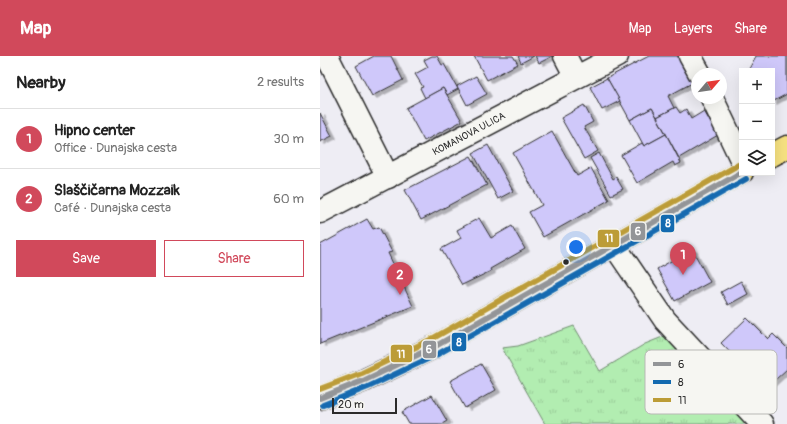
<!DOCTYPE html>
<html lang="en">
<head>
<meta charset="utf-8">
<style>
  body { margin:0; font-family:Pangolin,sans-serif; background:#f6f6f6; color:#222 }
  .controls { position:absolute; right:12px; top:12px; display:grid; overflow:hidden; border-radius:0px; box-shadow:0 4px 16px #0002 }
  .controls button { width:36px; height:36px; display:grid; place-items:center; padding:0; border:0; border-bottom:1px solid #e0e0e0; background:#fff; color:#222; font:20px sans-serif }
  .compass { position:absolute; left:371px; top:12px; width:36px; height:36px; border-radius:50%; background:#fff; box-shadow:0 4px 16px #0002; rotate:61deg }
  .scale { position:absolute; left:12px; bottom:10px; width:65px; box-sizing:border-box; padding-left:4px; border:2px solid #2b2b2b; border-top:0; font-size:11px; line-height:14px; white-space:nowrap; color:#2b2b2b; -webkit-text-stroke:3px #f6f6f2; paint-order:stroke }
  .you { position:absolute; left:256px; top:191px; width:14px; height:14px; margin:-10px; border:3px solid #fff; border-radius:50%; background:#1a73e8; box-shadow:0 0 0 6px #1a73e833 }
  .badge { display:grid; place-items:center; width:26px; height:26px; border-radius:50%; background:#d1495b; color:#fff; font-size:13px; font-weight:700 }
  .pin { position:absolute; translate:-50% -33px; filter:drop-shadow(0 1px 2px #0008) }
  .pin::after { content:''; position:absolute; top:21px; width:14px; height:12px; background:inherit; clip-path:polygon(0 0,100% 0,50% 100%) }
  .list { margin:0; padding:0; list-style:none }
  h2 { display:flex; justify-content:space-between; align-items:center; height:52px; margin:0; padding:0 16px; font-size:17px }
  h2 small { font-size:13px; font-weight:400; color:#767676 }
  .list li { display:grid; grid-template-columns:26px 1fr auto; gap:12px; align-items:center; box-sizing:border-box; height:60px; padding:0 16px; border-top:1px solid #e0e0e0 }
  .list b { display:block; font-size:15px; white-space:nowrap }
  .list p { margin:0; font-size:13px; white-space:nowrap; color:#767676 }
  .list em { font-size:13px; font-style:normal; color:#767676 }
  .actions { display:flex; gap:8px; padding:12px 16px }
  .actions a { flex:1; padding:9px 0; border:1px solid #d1495b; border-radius:0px; text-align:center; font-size:14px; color:#d1495b }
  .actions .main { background:#d1495b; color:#fff }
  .icon { flex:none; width:22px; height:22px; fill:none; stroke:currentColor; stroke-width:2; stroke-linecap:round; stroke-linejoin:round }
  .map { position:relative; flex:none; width:467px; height:368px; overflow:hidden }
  header { display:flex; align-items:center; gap:24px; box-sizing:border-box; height:56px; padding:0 20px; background:#d1495b; color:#fff }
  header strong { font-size:19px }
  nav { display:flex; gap:22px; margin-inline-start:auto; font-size:14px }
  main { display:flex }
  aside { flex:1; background:#fff }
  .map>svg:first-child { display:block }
  .grass { fill:url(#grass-tufts); stroke:#6e8c6e }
  .building { fill:#cfc8fa; stroke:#2b2b2b; filter:url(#shadow) }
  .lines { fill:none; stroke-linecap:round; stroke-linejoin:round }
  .minor-casing { stroke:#2b2b2b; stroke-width:25 }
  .major-casing { stroke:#2b2b2b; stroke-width:25 }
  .minor { stroke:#f6f6f2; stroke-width:22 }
  .major { stroke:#f7e281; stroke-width:22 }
  .bus-1-casing { stroke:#f6f6f2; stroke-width:9 }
  .bus-2-casing { stroke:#f6f6f2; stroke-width:9 }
  .bus-3-casing { stroke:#f6f6f2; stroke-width:9 }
  .bus-1 { stroke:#939598; stroke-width:6 }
  .bus-2 { stroke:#136ab0; stroke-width:6 }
  .bus-3 { stroke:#bc9c37; stroke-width:6 }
  .bus-dot { fill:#2b2b2b; stroke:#f6f6f2; stroke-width:1.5 }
  .labels { text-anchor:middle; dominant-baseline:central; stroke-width:4; stroke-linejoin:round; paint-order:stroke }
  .street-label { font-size:10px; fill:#2b2b2b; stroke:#f6f6f2 }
  .key { fill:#f6f6f2; stroke:#b9b9b6; stroke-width:1 }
  .key-label { font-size:11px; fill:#2b2b2b }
  .line-badge { stroke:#f6f6f2; stroke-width:1.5 }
  .badge-label { font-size:11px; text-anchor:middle; font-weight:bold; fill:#fff }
</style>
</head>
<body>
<header>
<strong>Map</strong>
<nav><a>Map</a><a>Layers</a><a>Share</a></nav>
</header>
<main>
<aside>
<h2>Nearby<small>2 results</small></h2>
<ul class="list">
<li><span class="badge">1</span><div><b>Hipno center</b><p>Office · Dunajska cesta</p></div><em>30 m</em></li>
<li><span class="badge">2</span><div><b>Slaščičarna Mozzaik</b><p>Café · Dunajska cesta</p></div><em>60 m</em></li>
</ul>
<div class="actions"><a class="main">Save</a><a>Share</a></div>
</aside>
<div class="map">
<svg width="467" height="368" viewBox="0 0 467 368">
  <defs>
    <pattern id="grass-tufts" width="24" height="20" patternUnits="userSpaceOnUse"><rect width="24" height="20" fill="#b2edb1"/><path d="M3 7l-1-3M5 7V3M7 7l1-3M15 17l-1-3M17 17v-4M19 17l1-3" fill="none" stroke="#99cb98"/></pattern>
    <filter id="shadow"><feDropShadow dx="4.5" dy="2.5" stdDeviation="0" flood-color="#0004"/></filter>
  </defs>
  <rect width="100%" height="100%" fill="#eeedf4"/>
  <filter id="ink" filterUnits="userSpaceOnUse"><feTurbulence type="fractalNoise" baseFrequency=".025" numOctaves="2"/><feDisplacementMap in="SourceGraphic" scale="8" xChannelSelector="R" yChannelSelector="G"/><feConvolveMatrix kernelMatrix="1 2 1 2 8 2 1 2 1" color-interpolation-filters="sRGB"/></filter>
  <g filter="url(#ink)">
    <polygon class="grass" points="254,270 280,315 325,288 350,278 435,368 225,368 182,292 198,290"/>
    <g class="building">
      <polygon points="54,0 71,0 83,24 52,40 36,10"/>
      <polygon points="112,0 117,0 122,9 124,8 138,33 127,39 123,32 105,42 100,32 103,31 95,18 108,11 104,4"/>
      <polygon points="154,0 193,0 198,8 167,24"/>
      <polygon points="198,0 214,0 201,7"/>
      <polygon points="215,0 233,0 219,7"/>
      <polygon points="329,0 360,0 374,26 348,40 354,52 337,61 332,52 310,64 287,22"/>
      <polygon points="436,0 467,0 467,38 452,46 452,15 431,15 429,13"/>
      <polygon points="156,20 167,38 147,49 137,30"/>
      <polygon points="287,22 300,45 282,54 270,31"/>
      <polygon points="123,32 142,65 104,85 86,52"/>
      <polygon points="264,49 273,66 264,71 278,95 264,103 241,62"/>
      <polygon points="356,51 360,57 366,53 371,63 384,55 398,79 359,102 337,61"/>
      <polygon points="332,52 346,78 324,90 310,64"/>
      <polygon points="0,57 12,80 0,86"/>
      <polygon points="232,75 257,120 271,112 289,144 223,181 209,156 222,149 193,97"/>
      <polygon points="346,78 361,107 355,110 353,106 317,127 301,99 322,87 324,90"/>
      <polygon points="168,89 193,135 178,143 153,97"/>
      <polygon points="279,97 293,123 296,121 303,133 291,139 270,102"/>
      <polygon points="151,100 167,129 101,164 85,134"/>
      <polygon points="159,162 171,182 192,170 205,193 170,213 171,215 142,229 121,193 141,182 137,174"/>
      <polygon points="47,163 53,173 59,171 72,196 68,197 93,250 0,288 0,189"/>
      <polygon points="372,193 390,226 355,245 337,213"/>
      <polygon points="421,225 428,238 408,249 401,236"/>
      <polygon points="427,262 448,283 453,278 467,292 467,313 445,333 401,287"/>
      <polygon points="161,308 176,334 145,352 130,325"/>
      <polygon points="112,339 127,365 122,368 89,368 82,356"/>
    </g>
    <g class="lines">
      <g class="minor-casing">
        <g id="minor">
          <polyline points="7,0 68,121"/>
          <polyline points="245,0 256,21"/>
          <polyline points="370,0 380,18"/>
          <polyline points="392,42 422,105"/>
          <polyline points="0,156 297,0"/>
          <polyline points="294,189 345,264 442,368"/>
        </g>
      </g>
      <g class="major-casing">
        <g id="major">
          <polyline points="452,99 467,91"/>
          <polyline points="0,342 45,324 114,291 422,116"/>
        </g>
      </g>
      <use href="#minor" class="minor"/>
      <use href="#major" class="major"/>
      <g class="bus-1-casing">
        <polyline id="bus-1" points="0,342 45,324 114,291 422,116"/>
      </g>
      <g class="bus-2-casing">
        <polyline id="bus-2" points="3,349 48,331 118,298 426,123"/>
      </g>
      <g class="bus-3-casing">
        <polyline id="bus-3" points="0,333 42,317 110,284 418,109"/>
      </g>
      <use href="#bus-1" class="bus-1"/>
      <use href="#bus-2" class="bus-2"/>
      <use href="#bus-3" class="bus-3"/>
    </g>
  </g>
  <circle class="bus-dot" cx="246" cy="206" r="3.5"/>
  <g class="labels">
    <g class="street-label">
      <text transform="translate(149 78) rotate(-28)">KOMANOVA ULICA</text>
    </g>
  </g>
  <rect x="325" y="294" width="132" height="64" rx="6" class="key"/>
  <rect x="333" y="306" width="18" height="4" fill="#939598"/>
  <rect x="333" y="324" width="18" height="4" fill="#136ab0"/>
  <rect x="333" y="342" width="18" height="4" fill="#bc9c37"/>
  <g class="key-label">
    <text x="358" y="312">6</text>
    <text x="358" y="330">8</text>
    <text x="358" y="348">11</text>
  </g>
  <g class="line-badge">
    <rect x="340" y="158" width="15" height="19" rx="4" fill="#136ab0"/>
    <rect x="310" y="166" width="16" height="19" rx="4" fill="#939598"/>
    <rect x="277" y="173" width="23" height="19" rx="4" fill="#bc9c37"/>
    <rect x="131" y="276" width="16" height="20" rx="4" fill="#136ab0"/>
    <rect x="102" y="284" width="15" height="19" rx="4" fill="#939598"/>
    <rect x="70" y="288" width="23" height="19" rx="4" fill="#bc9c37"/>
  </g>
  <g class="badge-label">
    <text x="348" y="171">8</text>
    <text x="318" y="179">6</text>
    <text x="289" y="186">11</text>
    <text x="139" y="290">8</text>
    <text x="109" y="297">6</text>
    <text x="81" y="302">11</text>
  </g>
</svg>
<div class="controls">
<button>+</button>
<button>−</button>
<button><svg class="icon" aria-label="layers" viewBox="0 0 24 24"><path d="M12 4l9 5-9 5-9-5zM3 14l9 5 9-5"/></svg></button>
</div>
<svg class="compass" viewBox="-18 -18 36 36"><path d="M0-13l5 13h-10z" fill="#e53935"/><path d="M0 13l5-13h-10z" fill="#767676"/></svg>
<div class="scale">20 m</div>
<div class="you"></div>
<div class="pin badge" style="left:363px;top:219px">1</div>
<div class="pin badge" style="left:80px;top:239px">2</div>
</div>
</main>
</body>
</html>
